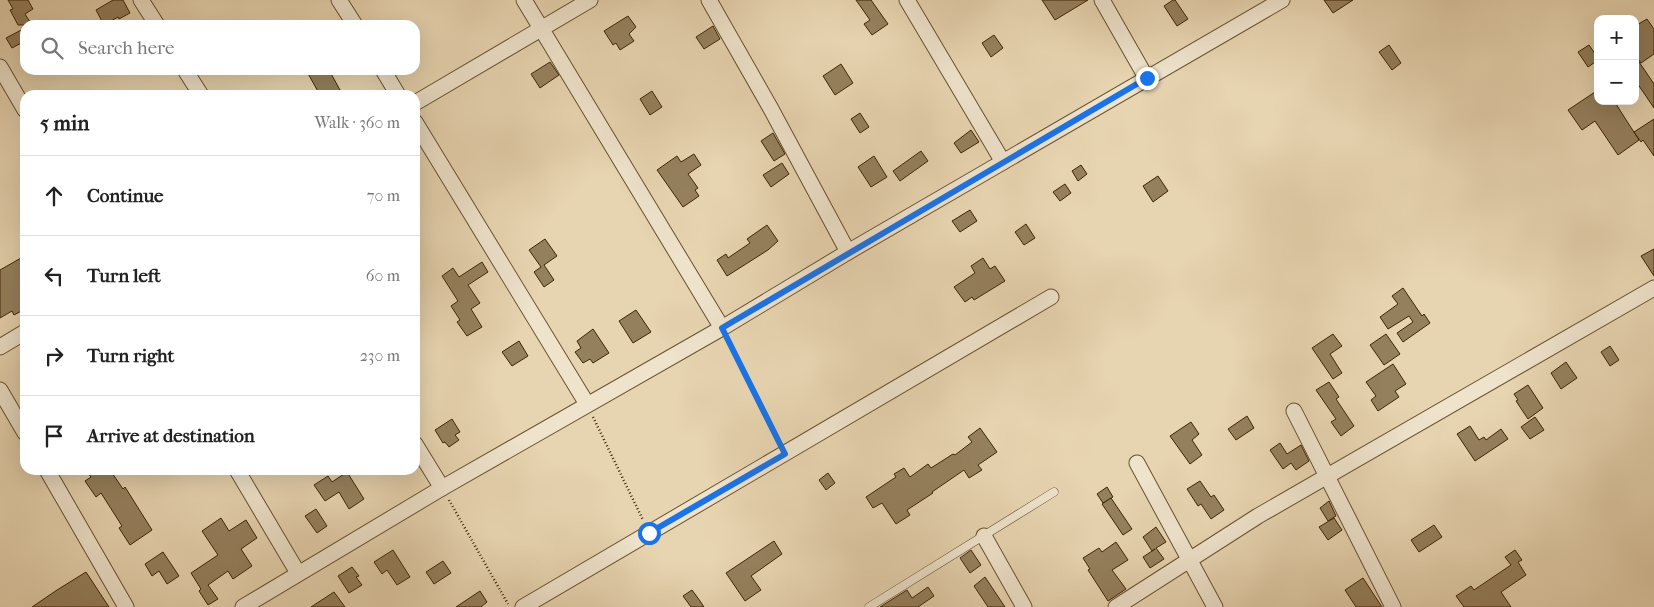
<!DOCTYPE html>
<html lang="en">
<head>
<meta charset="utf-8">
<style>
  body { margin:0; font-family:"IM FELL French Canon",serif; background:#f6f6f6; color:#222 }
  .controls { position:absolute; right:15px; top:15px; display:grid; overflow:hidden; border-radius:10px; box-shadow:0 5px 20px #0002 }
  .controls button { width:45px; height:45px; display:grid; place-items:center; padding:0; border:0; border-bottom:1px solid #e0e0e0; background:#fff; color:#222; font:25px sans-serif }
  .stop { position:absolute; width:15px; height:15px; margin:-11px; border:4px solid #1a73e8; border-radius:50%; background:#fff }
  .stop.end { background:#1a73e8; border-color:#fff; box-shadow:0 1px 5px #0008 }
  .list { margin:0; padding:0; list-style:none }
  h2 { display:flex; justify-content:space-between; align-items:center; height:65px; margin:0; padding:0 20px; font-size:21px }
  h2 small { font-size:16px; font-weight:400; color:#767676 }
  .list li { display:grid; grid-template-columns:32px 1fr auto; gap:15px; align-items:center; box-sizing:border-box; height:80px; padding:0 20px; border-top:1px solid #e0e0e0 }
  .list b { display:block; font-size:19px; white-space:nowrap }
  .list em { font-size:16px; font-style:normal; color:#767676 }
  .icon { flex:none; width:28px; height:28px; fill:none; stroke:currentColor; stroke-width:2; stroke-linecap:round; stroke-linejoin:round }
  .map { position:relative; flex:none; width:1654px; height:607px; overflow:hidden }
  .search { position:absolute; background:#fff; box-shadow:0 5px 20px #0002; left:20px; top:20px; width:400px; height:55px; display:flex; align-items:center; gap:12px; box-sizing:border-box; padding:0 18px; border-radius:15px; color:#767676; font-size:19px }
  .panel { position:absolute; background:#fff; box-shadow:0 5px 20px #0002; left:20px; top:90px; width:400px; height:385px; border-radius:15px }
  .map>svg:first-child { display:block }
  .building { fill:#95805d; stroke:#3d2503 }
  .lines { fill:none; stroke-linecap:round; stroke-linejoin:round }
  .service-casing { stroke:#68512e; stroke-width:9 }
  .minor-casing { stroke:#68512e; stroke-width:17 }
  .path { stroke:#3d2503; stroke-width:2.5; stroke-dasharray:1 2.5; stroke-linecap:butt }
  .service { stroke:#efe3cc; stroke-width:8 }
  .minor { stroke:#efe3cc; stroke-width:15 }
  .route { stroke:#1a73e8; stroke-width:6 }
</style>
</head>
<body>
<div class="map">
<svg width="1654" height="607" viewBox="0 0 1654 607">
  <rect width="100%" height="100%" fill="#e7d4b0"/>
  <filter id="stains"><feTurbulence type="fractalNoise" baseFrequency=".004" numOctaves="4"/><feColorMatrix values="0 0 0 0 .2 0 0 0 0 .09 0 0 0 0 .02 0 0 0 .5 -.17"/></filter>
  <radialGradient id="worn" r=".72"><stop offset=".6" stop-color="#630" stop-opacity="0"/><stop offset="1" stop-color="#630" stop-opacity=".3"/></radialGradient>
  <g class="building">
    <polygon points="8,0 28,0 33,9 25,14 32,25 18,25 10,10 13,9"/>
    <polygon points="113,0 123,0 130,13 119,19 118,17 104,25 96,10"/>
    <polygon points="856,0 871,0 888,24 872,35 864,24 870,20"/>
    <polygon points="1042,0 1088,0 1055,20"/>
    <polygon points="1173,0 1175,0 1188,19 1177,26 1164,6"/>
    <polygon points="1324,0 1353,0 1333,13"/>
    <polygon points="628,16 636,27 629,34 634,41 620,50 616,43 613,45 604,31"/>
    <polygon points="1647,19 1654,29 1654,54 1641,63 1635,55 1635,26"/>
    <polygon points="713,26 720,39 704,49 696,37"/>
    <polygon points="25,28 25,41 12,48 6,38"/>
    <polygon points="994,35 1003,48 991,57 982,43"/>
    <polygon points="1389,45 1401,63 1392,70 1379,52"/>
    <polygon points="1589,45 1598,58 1598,60 1588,67 1578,52"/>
    <polygon points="1635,56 1654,84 1654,108 1635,80"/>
    <polygon points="550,62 559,75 540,88 531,74"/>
    <polygon points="841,64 853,83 835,95 823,76"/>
    <polygon points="306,70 329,70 340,90 330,95 320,95"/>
    <polygon points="1598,90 1598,101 1614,101 1639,140 1618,155 1595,121 1582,130 1568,110"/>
    <polygon points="652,91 662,107 650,115 640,99"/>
    <polygon points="860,113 869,127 860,133 851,119"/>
    <polygon points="1654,119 1654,156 1643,140 1641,142 1634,132"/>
    <polygon points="971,130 979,142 961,153 954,143"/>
    <polygon points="773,133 785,154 774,161 761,141"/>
    <polygon points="921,151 928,161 900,181 893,171"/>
    <polygon points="694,154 701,165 688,174 698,188 695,190 699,196 683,207 657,170 677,156 681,162"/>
    <polygon points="874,156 887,177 871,187 858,167"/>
    <polygon points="782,163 789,174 771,187 763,175"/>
    <polygon points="1081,165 1087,174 1078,181 1072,171"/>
    <polygon points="1158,176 1168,191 1153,202 1143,186"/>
    <polygon points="1065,184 1071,193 1060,201 1053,192"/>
    <polygon points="970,210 977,221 960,232 952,221"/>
    <polygon points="1026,224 1035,238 1024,245 1015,232"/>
    <polygon points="767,225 778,241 768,250 727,276 717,260 726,254 728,258 750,243 747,239"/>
    <polygon points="545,239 557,256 544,265 554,280 544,287 534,272 541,267 529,250"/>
    <polygon points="1654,249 1654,276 1641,256"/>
    <polygon points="21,258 25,265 25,309 14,315 12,311 0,318 0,270"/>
    <polygon points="983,258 990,269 995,266 1005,281 974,300 972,297 965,302 954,287 975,273 971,266"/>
    <polygon points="482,262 488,272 468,285 480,303 471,309 482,327 467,336 457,322 460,320 451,306 458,301 442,276 453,268 459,277"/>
    <polygon points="1403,288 1422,316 1424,314 1430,323 1403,342 1397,333 1413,322 1409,316 1388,329 1380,317 1398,304 1392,296"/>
    <polygon points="636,310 651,332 633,343 619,321"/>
    <polygon points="593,329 609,353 593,363 590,359 583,363 575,352 581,348 577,341"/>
    <polygon points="1333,334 1342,346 1330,354 1342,373 1333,379 1312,348"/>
    <polygon points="1386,334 1400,354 1384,365 1370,345"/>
    <polygon points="519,341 528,356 512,366 502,352"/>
    <polygon points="1610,346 1619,360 1610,366 1601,352"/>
    <polygon points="1566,362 1577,378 1561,389 1551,373"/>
    <polygon points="1393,364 1406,384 1395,391 1399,397 1378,411 1371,400 1376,396 1366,382"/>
    <polygon points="1329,382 1339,397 1336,399 1354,426 1341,436 1331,422 1336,419 1316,390"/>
    <polygon points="1528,385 1543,408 1528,419 1516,401 1518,400 1514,394"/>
    <polygon points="1247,416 1254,428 1236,440 1228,429"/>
    <polygon points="1535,417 1544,430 1530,439 1521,427"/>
    <polygon points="452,419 460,432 455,435 459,440 449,447 445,442 443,443 435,430"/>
    <polygon points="1191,422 1199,434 1192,440 1202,455 1190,464 1170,436"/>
    <polygon points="1470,426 1479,440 1484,437 1486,440 1501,429 1508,439 1475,461 1457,434"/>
    <polygon points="980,428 997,452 978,465 982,470 969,478 964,470 932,492 933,493 907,510 910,515 896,524 882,503 873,508 866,497 896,477 894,474 904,468 910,477 928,464 931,468 953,454 955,455 972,442 968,437"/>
    <polygon points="1280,443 1287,454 1301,445 1309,461 1296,470 1291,463 1283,469 1270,450"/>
    <polygon points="86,470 110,470 123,489 125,487 152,530 130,545 119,528 122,526 101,493 96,497 85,481 91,477"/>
    <polygon points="347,472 364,499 349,509 339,492 325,501 314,485 328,476 332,482"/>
    <polygon points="828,473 835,483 826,490 819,480"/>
    <polygon points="1200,481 1211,497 1214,495 1224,510 1211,519 1201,504 1198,506 1187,489"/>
    <polygon points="1107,487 1113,497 1103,503 1097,494"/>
    <polygon points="1111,498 1132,529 1123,535 1102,504"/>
    <polygon points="1329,501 1336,516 1328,521 1320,508"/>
    <polygon points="316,509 327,526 317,533 305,516"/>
    <polygon points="221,518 229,531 246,520 257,538 241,549 252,566 233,579 228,571 208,585 218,599 208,605 199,591 201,589 191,573 218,555 202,531"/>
    <polygon points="1334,518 1342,530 1328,540 1319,527"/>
    <polygon points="1434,525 1442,537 1419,552 1411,540"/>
    <polygon points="1156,527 1166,542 1156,548 1164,559 1150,568 1143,557 1155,549 1152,551 1143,537"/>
    <polygon points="774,541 782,554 751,576 761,590 745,601 726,573"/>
    <polygon points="1116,542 1128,560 1112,570 1126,589 1108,601 1088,570 1090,569 1083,558 1099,548 1102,552"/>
    <polygon points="393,550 410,577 397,585 387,570 382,574 374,562"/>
    <polygon points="971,550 981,565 970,573 960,558"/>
    <polygon points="1515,550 1522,560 1518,562 1526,575 1501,592 1511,607 1464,607 1456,596 1471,586 1474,590 1511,565 1505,557"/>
    <polygon points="163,552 179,576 167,584 159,571 152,576 145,564"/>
    <polygon points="443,561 451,573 434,584 426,572"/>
    <polygon points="352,567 359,576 356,577 362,585 349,593 338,576"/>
    <polygon points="86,572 109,607 32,607 57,590"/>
    <polygon points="985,577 1005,607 988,607 974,586"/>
    <polygon points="1363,578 1382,607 1356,607 1345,590"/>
    <polygon points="928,587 934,596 918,607 880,607 907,590 912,598"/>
    <polygon points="692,590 700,601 704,607 691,607 683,596"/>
    <polygon points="480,591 487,602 481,607 456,607"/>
    <polygon points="334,592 345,607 311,607"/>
  </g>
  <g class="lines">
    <g class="service-casing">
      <polyline id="service" points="869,607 1054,492"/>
    </g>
    <g class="minor-casing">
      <g id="minor">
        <polyline points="141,0 157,25"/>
        <polyline points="339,0 355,25"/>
        <polyline points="524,0 722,328"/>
        <polyline points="709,0 771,109 848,252"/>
        <polyline points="907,0 1003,162"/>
        <polyline points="1102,0 1147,79"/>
        <polyline points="0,67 25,110"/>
        <polyline points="185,70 201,95"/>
        <polyline points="383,70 398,95"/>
        <polyline points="415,103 590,0"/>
        <polyline points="415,122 587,404"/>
        <polyline points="0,347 25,332"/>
        <polyline points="0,390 25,433"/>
        <polyline points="1294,411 1393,607"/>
        <polyline points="415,444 442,488"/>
        <polyline points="1137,463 1215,607"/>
        <polyline points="47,470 126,607"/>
        <polyline points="237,470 298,573"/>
        <polyline points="984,536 1024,607"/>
        <polyline points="243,607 442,488 722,328 848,252 1282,0"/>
        <polyline points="523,607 1051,297"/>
        <polyline points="1116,607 1258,516 1654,288"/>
      </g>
    </g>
    <g class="path">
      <polyline points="728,341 778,441"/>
      <polyline points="593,417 643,520"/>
      <polyline points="449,500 508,604"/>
    </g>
    <use href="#service" class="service"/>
    <use href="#minor" class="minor"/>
  </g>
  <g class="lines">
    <polyline class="route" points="649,533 785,454 722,328 1147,78"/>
  </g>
  <rect width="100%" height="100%" filter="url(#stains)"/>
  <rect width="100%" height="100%" fill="url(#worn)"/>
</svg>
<div class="controls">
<button>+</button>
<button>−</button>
</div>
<div class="stop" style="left:649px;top:533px"></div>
<div class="stop end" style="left:1147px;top:78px"></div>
<div class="search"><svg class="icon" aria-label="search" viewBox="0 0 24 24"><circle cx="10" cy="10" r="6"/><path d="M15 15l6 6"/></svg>Search here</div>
<section class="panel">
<h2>5 min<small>Walk · 360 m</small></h2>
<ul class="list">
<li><svg class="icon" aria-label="ahead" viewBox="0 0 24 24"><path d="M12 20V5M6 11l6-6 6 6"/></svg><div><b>Continue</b></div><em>70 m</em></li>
<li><svg class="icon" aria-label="left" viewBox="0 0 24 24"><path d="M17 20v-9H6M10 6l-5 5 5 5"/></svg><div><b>Turn left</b></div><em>60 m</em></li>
<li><svg class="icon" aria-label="right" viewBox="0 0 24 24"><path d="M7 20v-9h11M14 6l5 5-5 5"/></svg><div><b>Turn right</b></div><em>230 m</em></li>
<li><svg class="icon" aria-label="arrive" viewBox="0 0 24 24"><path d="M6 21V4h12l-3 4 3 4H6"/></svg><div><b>Arrive at destination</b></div></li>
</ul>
</section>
</div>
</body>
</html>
